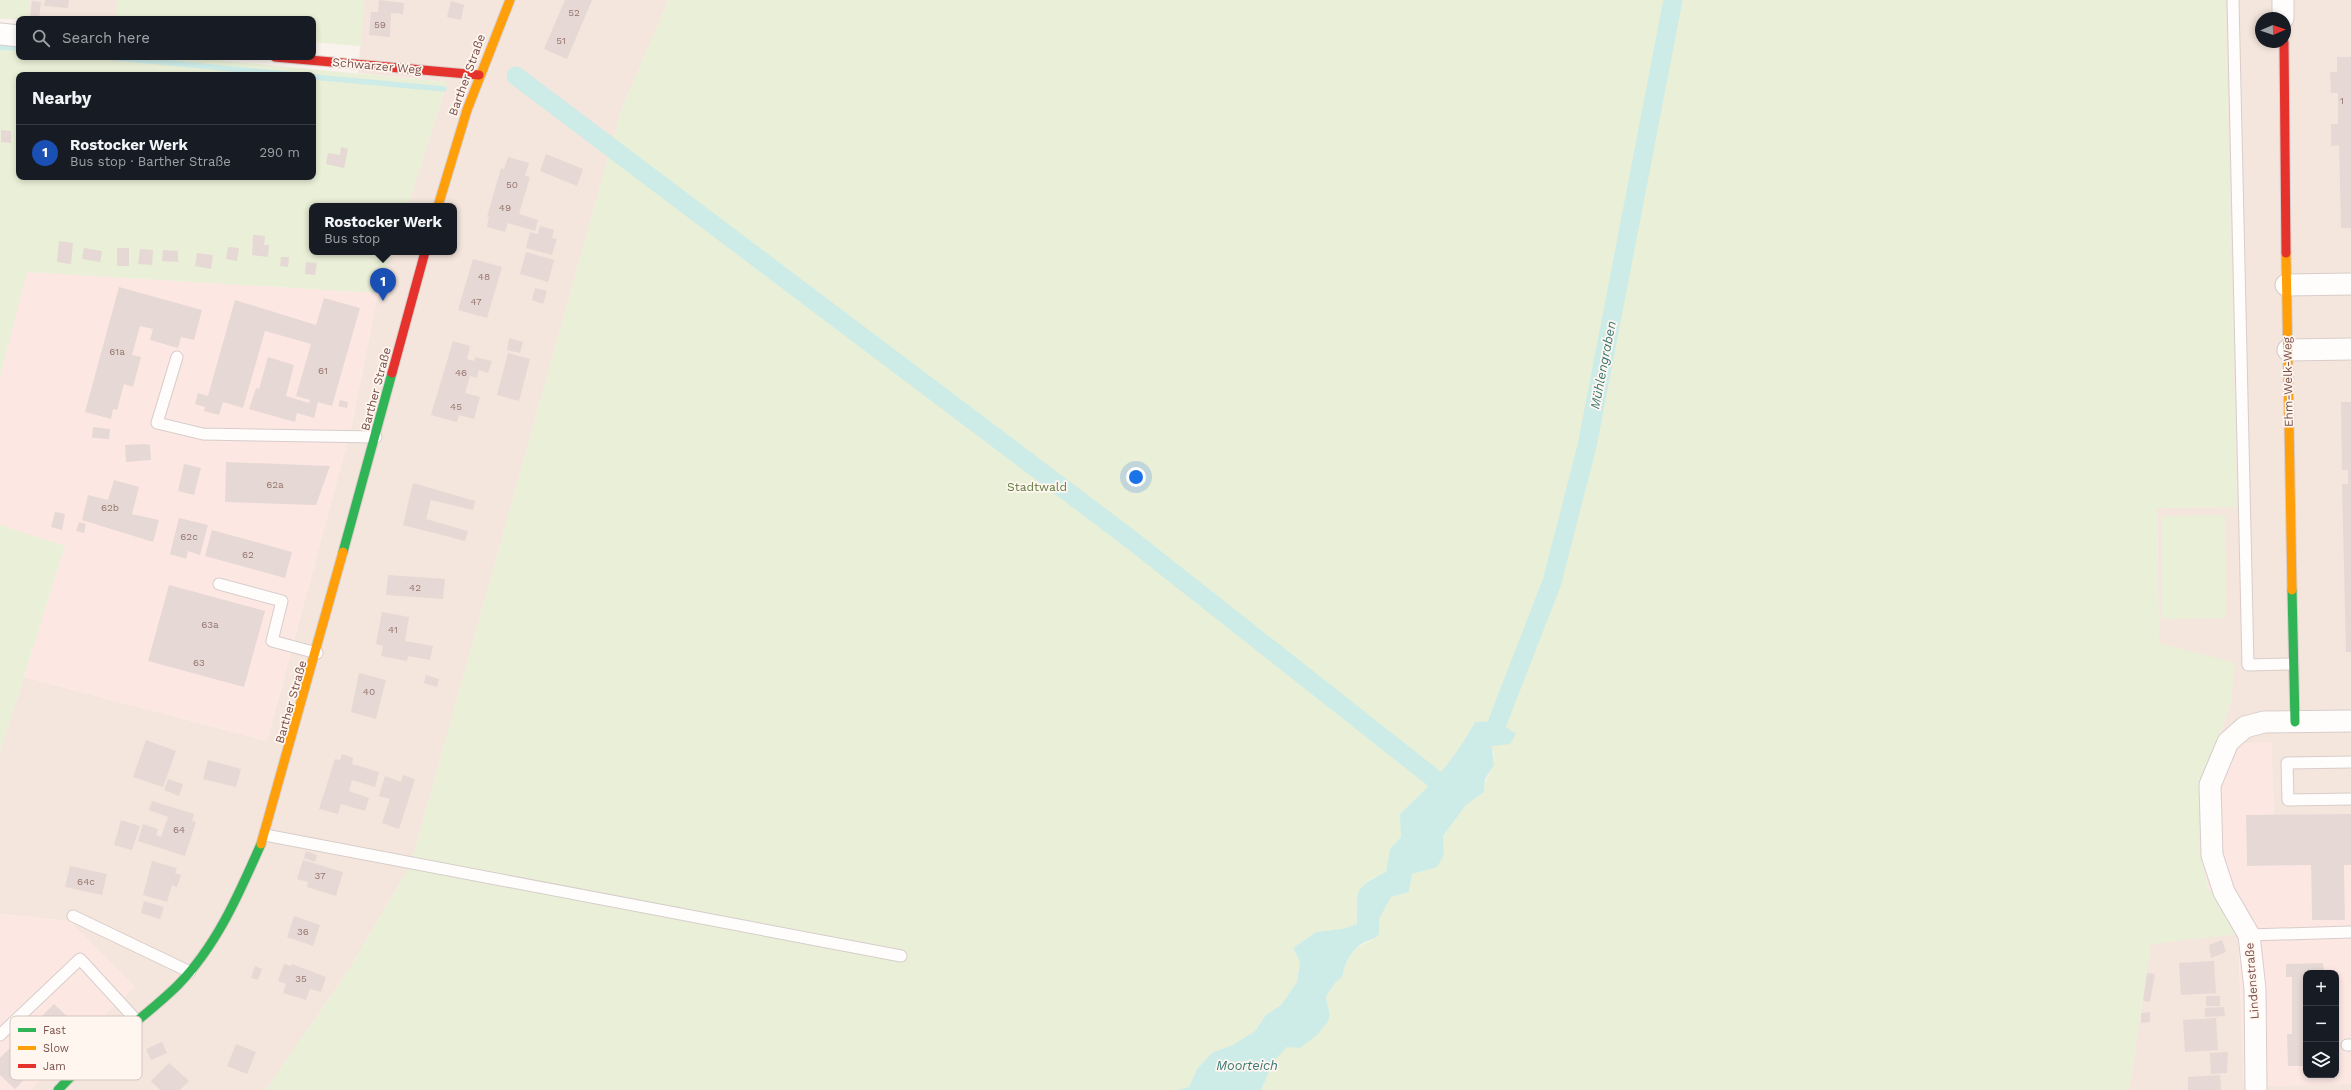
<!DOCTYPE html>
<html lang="en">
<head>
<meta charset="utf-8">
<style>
  body { margin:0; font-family:"Work Sans",sans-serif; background:#20242c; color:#f1f3f6 }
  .controls { position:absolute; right:12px; bottom:12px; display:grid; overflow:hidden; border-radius:8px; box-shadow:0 2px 6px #0003 }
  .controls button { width:36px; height:36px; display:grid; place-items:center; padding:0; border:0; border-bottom:1px solid #363941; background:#171b24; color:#f1f3f6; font:20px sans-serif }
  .compass { position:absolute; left:2255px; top:12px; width:36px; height:36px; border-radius:50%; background:#171b24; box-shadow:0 2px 6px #0003; rotate:88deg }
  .you { position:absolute; left:1136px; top:477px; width:14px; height:14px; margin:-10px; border:3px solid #fff; border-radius:50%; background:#1a73e8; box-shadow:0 0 0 6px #1a73e833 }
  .badge { display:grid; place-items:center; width:26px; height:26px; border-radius:50%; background:#ea580c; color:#fff; font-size:13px; font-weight:700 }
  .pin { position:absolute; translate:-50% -33px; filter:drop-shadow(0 1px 2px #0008) }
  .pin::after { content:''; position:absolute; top:21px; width:14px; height:12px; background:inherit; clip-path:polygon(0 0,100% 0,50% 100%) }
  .popup { position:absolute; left:309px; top:203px; width:148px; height:52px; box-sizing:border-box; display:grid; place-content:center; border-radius:8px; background:#171b24; filter:drop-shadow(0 1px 3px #0005); font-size:13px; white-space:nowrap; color:#9ea1a6 }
  .popup b { font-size:15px; color:#f1f3f6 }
  .popup::after { content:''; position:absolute; left:50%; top:100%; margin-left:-8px; border:8px solid transparent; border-top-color:#171b24 }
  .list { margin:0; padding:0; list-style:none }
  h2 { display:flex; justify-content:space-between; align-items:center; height:52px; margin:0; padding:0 16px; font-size:17px }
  h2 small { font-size:13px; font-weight:400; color:#9ea1a6 }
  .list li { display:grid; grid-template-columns:26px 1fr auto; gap:12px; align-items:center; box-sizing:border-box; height:56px; padding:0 16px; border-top:1px solid #363941 }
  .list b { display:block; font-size:15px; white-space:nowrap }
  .list p { margin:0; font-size:13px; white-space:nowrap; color:#9ea1a6 }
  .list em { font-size:13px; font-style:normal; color:#9ea1a6 }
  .icon { flex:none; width:22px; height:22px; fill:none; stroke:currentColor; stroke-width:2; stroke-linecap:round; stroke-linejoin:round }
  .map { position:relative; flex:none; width:2351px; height:1090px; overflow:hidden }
  .search { position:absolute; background:#171b24; box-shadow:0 2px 6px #0003; left:16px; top:16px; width:300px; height:44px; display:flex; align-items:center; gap:10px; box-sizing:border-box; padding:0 14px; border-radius:8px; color:#9ea1a6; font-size:15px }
  .panel { position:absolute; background:#171b24; box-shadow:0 2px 6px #0003; left:16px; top:72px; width:300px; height:108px; border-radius:8px }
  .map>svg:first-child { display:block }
  .residential { fill:#f4e6dd; fill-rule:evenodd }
  .commercial { fill:#fce7e3; fill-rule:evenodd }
  .green { fill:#eaefd7; fill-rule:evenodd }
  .water { fill:#cdece8 }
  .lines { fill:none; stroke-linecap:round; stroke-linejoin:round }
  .stream { stroke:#cdece8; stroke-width:5.5 }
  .canal { stroke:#cdece8; stroke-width:19 }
  .building { fill:#e6d8d4 }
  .lane-casing { stroke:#d8cdca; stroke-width:13 }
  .street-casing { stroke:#d8cdca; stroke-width:23 }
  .fast-casing { stroke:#dacecb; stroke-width:11 }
  .slow-casing { stroke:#dacecb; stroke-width:11 }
  .jam-casing { stroke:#dacecb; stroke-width:11 }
  .lane { stroke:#fefdfc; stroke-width:11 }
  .street { stroke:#fefdfc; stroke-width:21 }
  .fast { stroke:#30b455; stroke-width:9 }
  .slow { stroke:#ff9f0a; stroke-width:9 }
  .jam { stroke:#e5322d; stroke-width:9 }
  .labels { text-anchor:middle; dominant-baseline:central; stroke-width:3.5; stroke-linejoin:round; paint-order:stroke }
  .number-label { font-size:10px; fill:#97756f }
  .street-label { font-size:12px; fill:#7a514a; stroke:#fff6f0 }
  .park-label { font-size:12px; fill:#5d7a3e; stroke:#fff6f0 }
  .water-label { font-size:13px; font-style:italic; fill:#397976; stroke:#fff6f0 }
  .key { fill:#fff6f0; stroke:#d7c4be; stroke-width:1 }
  .key-label { font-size:11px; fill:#7a514a }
</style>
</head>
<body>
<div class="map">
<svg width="2351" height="1090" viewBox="0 0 2351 1090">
  <rect width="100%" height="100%" fill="#f9f2ed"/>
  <g class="residential">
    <polygon points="30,0 117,0 116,19 28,19"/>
    <polygon points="364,0 669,0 622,108 411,864 350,968 266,1090 31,1090 82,1035 135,987 69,921 0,914 0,752 24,677 267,741 351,428 378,293 392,252 454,252 454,206 408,206 447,82 358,73"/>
    <path d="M2225,0H2351V814L2274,815L2271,742L2216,745L2231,702L2159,643L2157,508L2237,507ZM2261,18H2285V42H2261Z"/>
    <polygon points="2238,934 2244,1086 2351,1084 2351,1090 2129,1090 2151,943"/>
  </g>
  <g class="commercial">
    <polygon points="27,272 378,293 351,428 267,741 24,677 65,546 0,525 0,377"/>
    <path d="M2271,742L2274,815H2246L2247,866L2311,865L2312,920L2345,919L2344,865H2351V1084L2244,1087L2238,926L2208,888L2200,851L2203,780L2216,745ZM2306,973H2336V1075H2306Z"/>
    <polygon points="0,914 69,921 135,987 82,1035 31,1090 0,1090"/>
  </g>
  <g class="green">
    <polygon points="0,0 30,0 28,19 0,19"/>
    <polygon points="117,0 364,0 361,46 313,42 313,19 116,19"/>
    <path d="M669,0H2225L2237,507L2157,508L2159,643L2235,663L2231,702L2203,780L2200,851L2208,888L2238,926V934L2151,944L2129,1090H1261L1274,1061L1287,1047L1330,1016L1326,997L1335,983L1343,976C1346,957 1355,946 1373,940L1379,919L1391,897L1409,892L1412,874L1444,855L1443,836L1466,805L1484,792C1485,775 1489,778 1493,765C1499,749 1484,734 1475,722C1455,759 1431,785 1401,814V837L1390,849L1386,872C1354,886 1356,890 1357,924L1342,929L1316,932L1293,948L1300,962L1297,982L1281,1005L1266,1015L1255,1031L1233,1045L1213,1052L1197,1069L1189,1087L1176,1090H266L350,968L411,864L622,108Z"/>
    <path d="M0,41L19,42V57H183L447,82L408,206H312V252H392L378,293L27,272L0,377ZM19,75H313V177H19Z"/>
    <polygon points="2225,515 2226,618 2162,619 2161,516"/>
    <polygon points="0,525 65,546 0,752"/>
  </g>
  <path class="water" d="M1498,721L1516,734L1510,744L1492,746L1494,765L1485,779L1484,792L1466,805L1443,836L1444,855L1437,867L1412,874L1409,892L1391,897L1379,919V934C1373,941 1366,940 1360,945C1350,953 1344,964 1343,976L1335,983L1326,997L1330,1016L1327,1023L1317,1035L1300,1048L1287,1047L1274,1061L1261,1090H1176L1189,1087L1197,1069L1213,1052L1233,1045L1255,1031L1266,1015L1281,1005L1297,982L1300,962L1293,948L1316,932L1342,929L1357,924C1357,889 1353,888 1386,872L1390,849L1401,837L1400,814C1431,785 1455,759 1475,722Z"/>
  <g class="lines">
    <g class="stream">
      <polyline points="0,47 19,48"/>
      <polyline points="108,57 296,75"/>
      <polyline points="313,77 444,89"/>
    </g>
    <g class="canal">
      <polyline points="516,76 1129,538 1436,780"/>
      <polyline points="1498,721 1552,582 1587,446 1673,0"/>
    </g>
  </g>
  <g class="building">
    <polygon points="45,0 69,0 68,8 44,6"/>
    <polygon points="379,0 404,3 403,14 391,13 390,37 369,35 371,12 378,12"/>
    <polygon points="565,0 592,0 567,59 544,49"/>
    <polygon points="32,1 41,2 39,19 30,19"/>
    <polygon points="451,1 464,5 461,20 447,17"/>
    <polygon points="2337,57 2351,57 2351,228 2341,228 2339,145 2331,146 2331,124 2338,124 2338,93 2331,93 2330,72 2337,72"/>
    <polygon points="1,130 11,131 11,143 1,142"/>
    <polygon points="341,147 348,149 344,168 326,164 328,153 340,155"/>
    <polygon points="546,154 583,169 577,186 540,171"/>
    <polygon points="508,157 529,163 525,176 530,177 519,214 538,220 535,231 508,223 505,232 487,227 489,217 487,217 501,168 504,169"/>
    <polygon points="540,226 554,230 552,238 557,239 552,255 526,248 530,232 538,234"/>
    <polygon points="253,235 265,236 264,245 269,245 268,257 252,255"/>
    <polygon points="59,241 73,243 71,264 57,262"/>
    <polygon points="228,247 239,248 237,261 226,259"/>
    <polygon points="84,248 102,251 100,262 82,259"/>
    <rect x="117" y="248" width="12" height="18"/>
    <polygon points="140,249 153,250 152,265 138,264"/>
    <polygon points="163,250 178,251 178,262 162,261"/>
    <polygon points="526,252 554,260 548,282 520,274"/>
    <polygon points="197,253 213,255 211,269 195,266"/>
    <polygon points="281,257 289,257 288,267 280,266"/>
    <polygon points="473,259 502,267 487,318 458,310"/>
    <polygon points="306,262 317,263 315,275 305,274"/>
    <polygon points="119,287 202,310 194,340 181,337 178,348 150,340 153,329 140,326 132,355 141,357 133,387 124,384 117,410 113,409 111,419 85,412"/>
    <polygon points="535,288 547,291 543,304 532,300"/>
    <polygon points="324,298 360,308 332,406 318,402 314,418 297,413 295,422 249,409 256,388 259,389 268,357 294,365 286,396 309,403 310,400 296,396 311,344 265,331 243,408 223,402 219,415 204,411 205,407 195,404 198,393 208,396 235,300 316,325"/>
    <polygon points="509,338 523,342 520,353 507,350"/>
    <polygon points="453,341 470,346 467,359 474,361 475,357 492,361 488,373 479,370 477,378 470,376 465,393 480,397 474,419 459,415 457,422 431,415"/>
    <polygon points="508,353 530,359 519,401 497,395"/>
    <polygon points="340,400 348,402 347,408 338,406"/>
    <polygon points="2341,402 2351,402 2351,652 2346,652 2342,484 2348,484 2348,470 2342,470"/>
    <polygon points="93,427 110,429 109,439 92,438"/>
    <polygon points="146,444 150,445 151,460 126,462 125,445"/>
    <polygon points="226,462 330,466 316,505 225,502"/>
    <polygon points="184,464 201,468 194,495 178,491"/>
    <polygon points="114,480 139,487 132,514 159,520 153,542 82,520 88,495 108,500"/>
    <polygon points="413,483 475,501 473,510 431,500 426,519 468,531 465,541 403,525"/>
    <polygon points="55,512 65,514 62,530 51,527"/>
    <polygon points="179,518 208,525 200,555 188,551 186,559 170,554"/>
    <polygon points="79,522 86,524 84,533 76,531"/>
    <polygon points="212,530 292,552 285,578 205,556"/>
    <polygon points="388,575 445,579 443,599 386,595"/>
    <polygon points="169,585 265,611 244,687 148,661"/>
    <polygon points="382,612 409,617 405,641 433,646 430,660 408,656 407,661 381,656 383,646 376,644"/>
    <polygon points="359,673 386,680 376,719 351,712"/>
    <polygon points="426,675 439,679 437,687 424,683"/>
    <polygon points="146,740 176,751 163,787 133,777"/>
    <polygon points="342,754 353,758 352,764 379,772 375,787 352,780 349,791 369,798 365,811 341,804 338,814 319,809 335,759 340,760"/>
    <polygon points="208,760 241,769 236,787 203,779"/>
    <polygon points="403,775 415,779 399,829 382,823 390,799 379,796 385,776 401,782"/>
    <polygon points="168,779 183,784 179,796 164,790"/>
    <polygon points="152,801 194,814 192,821 196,822 185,856 138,841 143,824 158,829 156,835 161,837 168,817 149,810"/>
    <polygon points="2351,814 2351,865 2344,865 2345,920 2312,920 2311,865 2247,866 2246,815"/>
    <polygon points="121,820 140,826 132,850 114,845"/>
    <polygon points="306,851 317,855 315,862 304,858"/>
    <polygon points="303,860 343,872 336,896 307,887 308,882 297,879"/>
    <polygon points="152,861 177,868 175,873 181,875 177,887 172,885 167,902 143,895"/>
    <polygon points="70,866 107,874 102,895 65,887"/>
    <polygon points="144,901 164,907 160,919 141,913"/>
    <polygon points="294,916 320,925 313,946 287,937"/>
    <polygon points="2222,940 2226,952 2211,958 2209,945"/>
    <polygon points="2214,961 2216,993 2181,995 2179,963"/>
    <polygon points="2323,963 2324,973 2306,973 2306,1066 2288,1066 2287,1034 2292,1034 2292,977 2286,977 2286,964"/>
    <polygon points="284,964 291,966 292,964 326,977 321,992 310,989 306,1000 283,993 286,984 278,981"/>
    <polygon points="255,966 262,969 258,980 251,978"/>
    <polygon points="2147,973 2155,974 2150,1002 2143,1001"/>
    <rect x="2206" y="996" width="14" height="10"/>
    <polygon points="54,1004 77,1026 15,1089 0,1075 0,1058"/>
    <polygon points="2224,1007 2225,1016 2205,1017 2205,1008"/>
    <polygon points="2150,1012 2150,1022 2141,1023 2141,1013"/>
    <polygon points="2216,1018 2218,1050 2185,1052 2183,1020"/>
    <polygon points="162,1042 167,1053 151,1060 146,1049"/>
    <polygon points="236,1044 256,1052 247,1074 227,1066"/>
    <polygon points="2228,1052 2227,1073 2211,1074 2210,1053"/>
    <polygon points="169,1063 189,1081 180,1090 160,1090 151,1081"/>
    <polygon points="2220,1075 2221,1090 2188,1090 2188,1077"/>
  </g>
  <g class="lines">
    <g class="lane-casing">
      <g id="lane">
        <polyline points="2233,0 2248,665 2293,664"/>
        <polyline points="177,357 157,423 203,434 376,437"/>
        <polyline points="219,584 282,601 272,641 317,653"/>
        <polyline points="2351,762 2287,763 2288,800 2351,799"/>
        <polyline points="265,835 901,956"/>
        <polyline points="73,916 190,972"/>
        <polyline points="2249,935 2351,932"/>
        <polyline points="0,1035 80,959 136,1020"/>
        <polyline points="2347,1045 2351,1045"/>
      </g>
    </g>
    <g class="street-casing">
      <g id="street">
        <polyline points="2283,0 2283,18"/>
        <polyline points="0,34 19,36"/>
        <polyline points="2286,285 2351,284"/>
        <polyline points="2288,350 2351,349"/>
        <polyline points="2256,1090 2255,989 2249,935 2224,892 2212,855 2210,785 2228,742 2245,727 2264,722 2351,721"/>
      </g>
    </g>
    <g class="fast-casing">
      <g id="fast">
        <polyline points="343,552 392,373"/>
        <polyline points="2292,590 2295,722"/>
        <path d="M58,1090C94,1051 139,1023 177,986C216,947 239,894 261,844"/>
      </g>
    </g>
    <g class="slow-casing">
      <g id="slow">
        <polyline points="438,206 467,110 510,0"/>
        <polyline points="2286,253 2292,590"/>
        <polyline points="261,844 343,552"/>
      </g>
    </g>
    <g class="jam-casing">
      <g id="jam">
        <polyline points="2284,42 2286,253"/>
        <polyline points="275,57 479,75"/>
        <polyline points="392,373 425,252"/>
      </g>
    </g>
    <use href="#lane" class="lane"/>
    <use href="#street" class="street"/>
    <use href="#fast" class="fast"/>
    <use href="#slow" class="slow"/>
    <use href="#jam" class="jam"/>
  </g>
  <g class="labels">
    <g class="number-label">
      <text x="574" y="12">52</text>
      <text x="380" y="24">59</text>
      <text x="561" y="40">51</text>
      <text x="2342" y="100">1</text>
      <text x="512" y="184">50</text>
      <text x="505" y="207">49</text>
      <text x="484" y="276">48</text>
      <text x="476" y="301">47</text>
      <text x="117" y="351">61a</text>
      <text x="323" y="370">61</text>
      <text x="461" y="372">46</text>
      <text x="456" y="406">45</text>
      <text x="275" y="484">62a</text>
      <text x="110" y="507">62b</text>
      <text x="189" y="536">62c</text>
      <text x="248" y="554">62</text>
      <text x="415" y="587">42</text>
      <text x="210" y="624">63a</text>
      <text x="393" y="629">41</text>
      <text x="199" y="662">63</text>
      <text x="369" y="691">40</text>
      <text x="179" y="829">64</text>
      <text x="320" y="875">37</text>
      <text x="86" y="881">64c</text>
      <text x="303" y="931">36</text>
      <text x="301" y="978">35</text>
    </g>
    <g class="street-label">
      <text transform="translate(377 66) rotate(5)">Schwarzer Weg</text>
      <text transform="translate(467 75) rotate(-70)">Barther Straße</text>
      <text transform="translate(2288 382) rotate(-91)">Ehm-Welk-Weg</text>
      <text transform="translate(376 389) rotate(-75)">Barther Straße</text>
      <text transform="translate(291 702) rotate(-74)">Barther Straße</text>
      <text transform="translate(2252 981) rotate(-94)">Lindenstraße</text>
    </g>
    <g class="park-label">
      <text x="1037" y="487">Stadtwald</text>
    </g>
    <g class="water-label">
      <text transform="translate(1603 365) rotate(-79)">Mühlengraben</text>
      <text x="1247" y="1065">Moorteich</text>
    </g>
  </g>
  <rect x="10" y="1016" width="132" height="64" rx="6" class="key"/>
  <rect x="18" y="1028" width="18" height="4" fill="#30b455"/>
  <rect x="18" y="1046" width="18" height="4" fill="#ff9f0a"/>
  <rect x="18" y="1064" width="18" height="4" fill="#e5322d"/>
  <g class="key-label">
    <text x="43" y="1034">Fast</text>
    <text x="43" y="1052">Slow</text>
    <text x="43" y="1070">Jam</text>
  </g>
</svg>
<div class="controls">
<button>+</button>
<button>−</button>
<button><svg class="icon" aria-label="layers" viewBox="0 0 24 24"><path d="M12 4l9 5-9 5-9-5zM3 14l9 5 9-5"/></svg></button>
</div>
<svg class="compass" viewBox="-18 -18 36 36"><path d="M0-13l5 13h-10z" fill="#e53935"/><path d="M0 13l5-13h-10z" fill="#9ea1a6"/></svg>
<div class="you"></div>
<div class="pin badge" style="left:383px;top:301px;background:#1a4fb4">1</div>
<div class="popup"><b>Rostocker Werk</b>Bus stop</div>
<div class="search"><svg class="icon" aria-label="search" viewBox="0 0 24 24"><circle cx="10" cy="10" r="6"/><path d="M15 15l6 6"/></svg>Search here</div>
<section class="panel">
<h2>Nearby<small></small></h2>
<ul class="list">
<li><span class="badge" style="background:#1a4fb4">1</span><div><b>Rostocker Werk</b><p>Bus stop · Barther Straße</p></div><em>290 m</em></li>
</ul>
</section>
</div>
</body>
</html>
